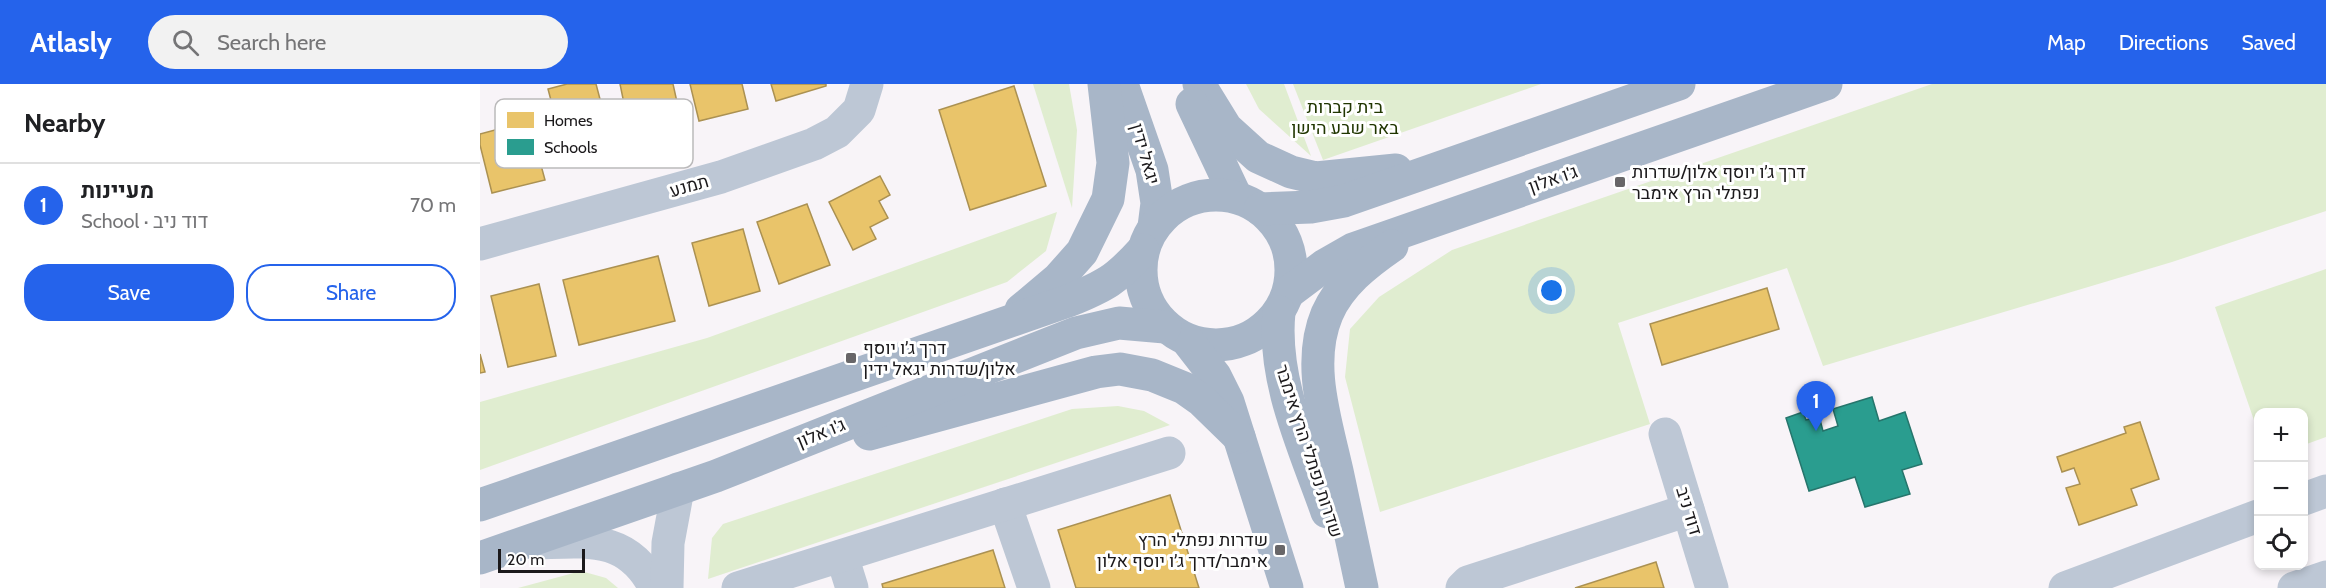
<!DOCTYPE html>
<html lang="en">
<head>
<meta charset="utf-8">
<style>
  body { margin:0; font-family:Cabin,Heebo,sans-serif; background:#f2f2f2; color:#202124 }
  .controls { position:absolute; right:18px; bottom:18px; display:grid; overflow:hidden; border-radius:12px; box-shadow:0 3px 9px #0003 }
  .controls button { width:54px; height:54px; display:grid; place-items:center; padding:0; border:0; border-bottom:2px solid #e0e0e0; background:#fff; color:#202124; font:30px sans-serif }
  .scale { position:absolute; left:18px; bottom:15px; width:87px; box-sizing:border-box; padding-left:6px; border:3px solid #1b191b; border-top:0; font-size:16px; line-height:21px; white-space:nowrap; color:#1b191b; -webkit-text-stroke:4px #fff; paint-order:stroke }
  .you { position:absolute; left:1072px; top:207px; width:21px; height:21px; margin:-15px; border:4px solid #fff; border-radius:50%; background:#1a73e8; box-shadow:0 0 0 9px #1a73e833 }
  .badge { display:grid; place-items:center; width:39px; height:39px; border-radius:50%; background:#2563eb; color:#fff; font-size:20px; font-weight:700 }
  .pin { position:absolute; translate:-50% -50px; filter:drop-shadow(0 2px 3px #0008) }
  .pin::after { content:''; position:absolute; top:32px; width:21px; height:18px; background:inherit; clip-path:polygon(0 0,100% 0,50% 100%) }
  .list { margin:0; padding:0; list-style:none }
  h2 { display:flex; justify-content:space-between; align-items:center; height:78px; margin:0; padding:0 24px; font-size:26px }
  h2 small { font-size:20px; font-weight:400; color:#757577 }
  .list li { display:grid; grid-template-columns:39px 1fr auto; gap:18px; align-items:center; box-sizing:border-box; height:84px; padding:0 24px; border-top:2px solid #e0e0e0 }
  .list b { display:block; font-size:22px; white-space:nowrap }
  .list p { margin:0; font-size:20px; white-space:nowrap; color:#757577 }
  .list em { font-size:20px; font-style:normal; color:#757577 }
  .actions { display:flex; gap:12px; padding:18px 24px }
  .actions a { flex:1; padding:14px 0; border:2px solid #2563eb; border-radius:24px; text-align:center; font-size:21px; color:#2563eb }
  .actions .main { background:#2563eb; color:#fff }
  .icon { flex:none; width:33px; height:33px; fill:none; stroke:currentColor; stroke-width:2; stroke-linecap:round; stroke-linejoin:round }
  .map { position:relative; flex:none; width:1846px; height:504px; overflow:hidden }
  header { display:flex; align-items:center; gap:36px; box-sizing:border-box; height:84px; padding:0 30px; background:#2563eb; color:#fff }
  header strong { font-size:28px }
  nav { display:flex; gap:33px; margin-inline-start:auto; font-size:21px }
  .search { width:420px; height:54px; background:#f2f2f2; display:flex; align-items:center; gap:15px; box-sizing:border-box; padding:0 21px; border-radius:33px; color:#757577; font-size:22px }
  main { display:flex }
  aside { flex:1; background:#fff }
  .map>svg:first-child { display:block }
  .green { fill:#e0edd0 }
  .homes { fill:#e9c46a; stroke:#ab9152; stroke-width:1.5 }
  .schools { fill:#2a9d8f; stroke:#26756c; stroke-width:1.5 }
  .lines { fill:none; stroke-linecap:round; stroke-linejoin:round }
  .minor { stroke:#bdc7d5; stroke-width:33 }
  .major { stroke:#a8b6c8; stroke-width:33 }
  .poi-dot { fill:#686668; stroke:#fff; stroke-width:2 }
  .labels { text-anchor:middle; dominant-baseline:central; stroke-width:6; stroke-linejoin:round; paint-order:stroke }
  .park-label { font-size:18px; fill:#203600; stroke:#fff }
  .street-label { font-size:18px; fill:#1b191b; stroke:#fff }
  .poi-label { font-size:18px; fill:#1b191b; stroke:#fff; text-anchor:start }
  .key { fill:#fff; stroke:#bbbabb; stroke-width:1.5 }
  .key-label { font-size:16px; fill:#1b191b }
</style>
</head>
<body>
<header>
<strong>Atlasly</strong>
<div class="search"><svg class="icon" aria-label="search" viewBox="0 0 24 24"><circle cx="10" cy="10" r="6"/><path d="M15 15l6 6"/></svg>Search here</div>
<nav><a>Map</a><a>Directions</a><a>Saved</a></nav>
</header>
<main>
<aside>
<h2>Nearby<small></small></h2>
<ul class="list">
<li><span class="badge">1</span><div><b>מעיינות</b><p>School · דוד ניב</p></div><em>70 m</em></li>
</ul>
<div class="actions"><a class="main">Save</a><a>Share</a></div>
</aside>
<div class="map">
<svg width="1846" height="504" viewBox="0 0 1846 504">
  <rect width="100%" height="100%" fill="#f8f4f8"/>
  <g class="green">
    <polygon points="553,0 589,0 597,46 592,124"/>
    <polygon points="766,0 804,0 831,72 779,25"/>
    <polygon points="813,0 1061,0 843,76"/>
    <polygon points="1452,0 1846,0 1846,127 1692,178 1343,282 1307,184 1138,239 1170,340 900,428 865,293 870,245 899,213 972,166"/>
    <polygon points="577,128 566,167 527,198 0,386 0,318 227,254"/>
    <polygon points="1846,185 1846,353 1824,361 1824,328 1778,328 1778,348 1735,223"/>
    <polygon points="638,322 664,327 690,341 228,495 232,454 243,440 592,325"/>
    <polygon points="101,487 126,494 138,504 38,504"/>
  </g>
  <g class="homes">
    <polygon points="87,0 116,0 133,64 87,77 68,5"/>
    <polygon points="140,0 193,0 203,45 162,55 157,32 147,34"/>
    <polygon points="210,0 262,0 268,25 219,37"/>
    <polygon points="291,0 346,0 346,2 296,17"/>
    <polygon points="534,2 566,102 490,126 459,26"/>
    <polygon points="49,37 65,96 12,109 0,61 0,50"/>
    <polygon points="400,92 410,111 399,117 408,134 390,143 396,155 373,166 349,118"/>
    <polygon points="327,120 350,181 299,200 277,138"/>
    <polygon points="263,145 280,207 229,222 212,159"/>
    <polygon points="178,172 195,237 99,261 83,196"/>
    <polygon points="59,200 76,272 28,283 11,212"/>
    <polygon points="1287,204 1299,245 1182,281 1170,240"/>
    <polygon points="0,270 5,288 0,289"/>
    <polygon points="1660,338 1679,395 1651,405 1657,421 1599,441 1586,404 1600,400 1594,384 1582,388 1577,373 1646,349 1644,343"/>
    <polygon points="690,411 719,504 596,504 578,446"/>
    <polygon points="513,466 525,504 403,504 402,500"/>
    <polygon points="1176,478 1184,504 1095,504"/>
  </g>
  <polygon class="schools" points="1392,313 1399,337 1425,328 1442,380 1422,386 1430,410 1385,423 1375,393 1329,407 1306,334 1323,328 1326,336 1339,332 1343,347 1358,342 1353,325"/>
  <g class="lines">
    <g class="minor">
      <polyline points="0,160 241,93 334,60 357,48 379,26 387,0"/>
      <polyline points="1185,350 1232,504"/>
      <polyline points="1824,415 1846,407"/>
      <polyline points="525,420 554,504"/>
      <path d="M52,459C105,458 147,449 175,504"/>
      <polyline points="362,472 372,504"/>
      <polyline points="187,504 188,459 198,405"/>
      <polyline points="258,504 689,369"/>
      <polyline points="982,504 988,498 1208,426"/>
      <polyline points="1585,504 1778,432"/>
      <polyline points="1814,504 1846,493"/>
    </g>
    <g class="major">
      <polyline points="642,0 672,86 677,119 674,143"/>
      <polyline points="719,0 746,44 778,73 811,88 836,94 916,86"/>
      <polyline points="712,20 756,113"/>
      <circle cx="736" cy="186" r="75"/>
      <polyline points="780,125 831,123 864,117 1199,0"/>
      <polyline points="809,208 845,181 873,165 1346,0"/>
      <polyline points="541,226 578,195 602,168 628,115 633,79 624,0"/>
      <path d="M799,228C792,297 825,365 847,428"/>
      <polyline points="707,256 735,292 748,318 807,504"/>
      <polyline points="389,350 616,288 640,285 672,291 704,304 721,316 759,353"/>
      <path d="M0,421L588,217C625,202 636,196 663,166"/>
      <polyline points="0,474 236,392 596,249 639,239 685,243"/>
      <path d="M882,504C874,465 865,426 857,387C846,337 826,280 847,230C860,200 886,180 912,162"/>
    </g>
  </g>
  <g class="poi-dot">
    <rect x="1134" y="92" width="12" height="12" rx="3"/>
    <rect x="365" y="268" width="12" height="12" rx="3"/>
    <rect x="794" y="460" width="12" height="12" rx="3"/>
  </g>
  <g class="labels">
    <g class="park-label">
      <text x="865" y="23">בית קברות<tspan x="865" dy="21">באר שבע הישן</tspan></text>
    </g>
    <g class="street-label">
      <text transform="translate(665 70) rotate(74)">יגאל ידין</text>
      <text transform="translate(1073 95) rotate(-19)">ג'ו אלון</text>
      <text transform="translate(209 102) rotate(-16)">תמנע</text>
      <text transform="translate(341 349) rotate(-22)">ג'ו אלון</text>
      <text transform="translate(829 367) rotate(72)">שדרות נפתלי הרץ אימבר</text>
      <text transform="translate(1209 427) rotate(73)">דוד ניב</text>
    </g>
    <g class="poi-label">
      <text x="1152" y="88">דרך ג׳ו יוסף אלון/שדרות<tspan x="1152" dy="21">נפתלי הרץ אימבר</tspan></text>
      <text x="383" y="264">דרך ג׳ו יוסף<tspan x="383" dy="21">אלון/שדרות יגאל ידין</tspan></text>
      <text x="788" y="456" text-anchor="end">שדרות נפתלי הרץ<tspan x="788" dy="21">אימבר/דרך ג׳ו יוסף אלון</tspan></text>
    </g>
  </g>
  <rect x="15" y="15" width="198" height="69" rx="9" class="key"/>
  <rect x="27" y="28" width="27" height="16" fill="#e9c46a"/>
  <rect x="27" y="55" width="27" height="16" fill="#2a9d8f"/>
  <g class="key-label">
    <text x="64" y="42">Homes</text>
    <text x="64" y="69">Schools</text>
  </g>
</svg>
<div class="controls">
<button>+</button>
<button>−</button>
<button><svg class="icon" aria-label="locate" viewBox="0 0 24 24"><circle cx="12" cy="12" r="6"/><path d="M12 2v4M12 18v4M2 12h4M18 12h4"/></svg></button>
</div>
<div class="scale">20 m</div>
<div class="you"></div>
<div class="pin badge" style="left:1336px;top:347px">1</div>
</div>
</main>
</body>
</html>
